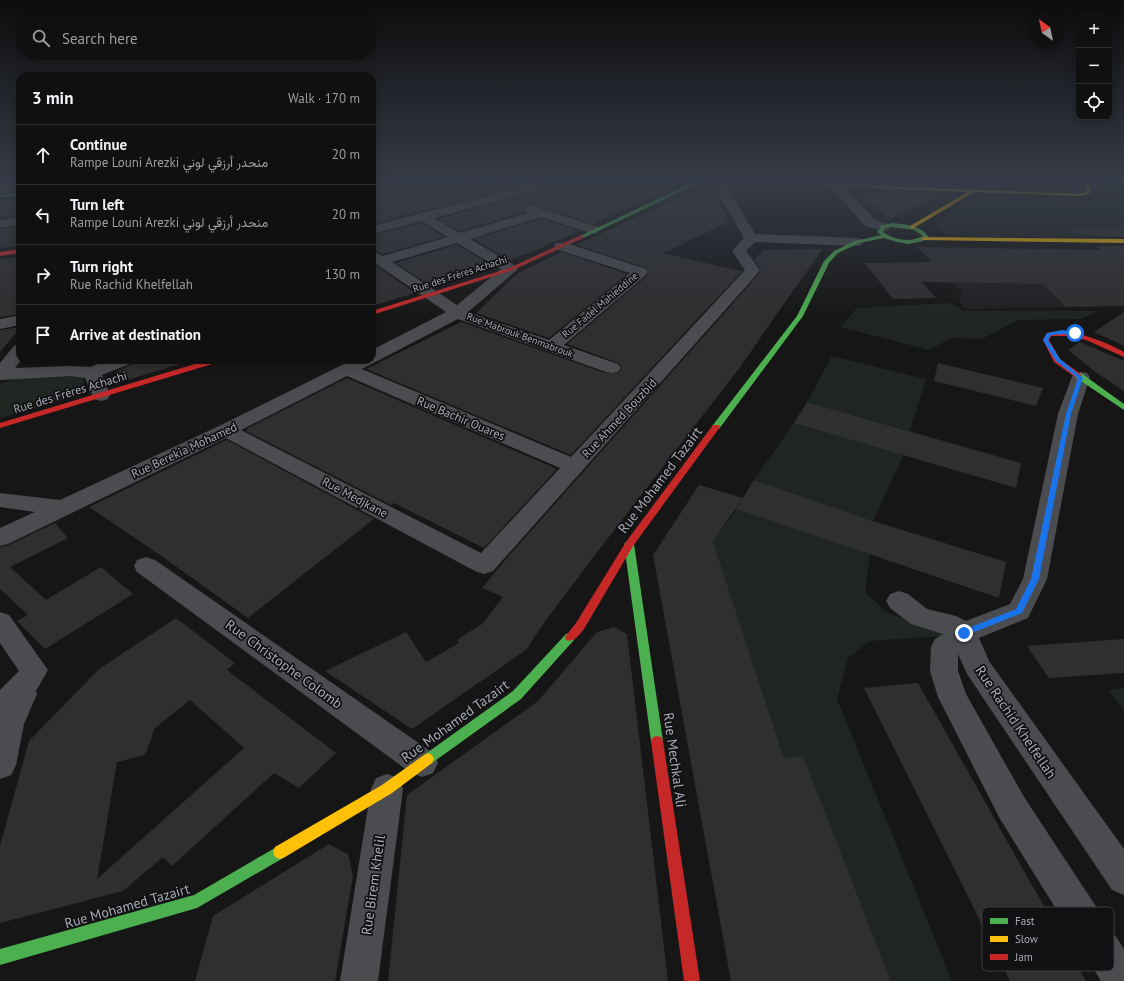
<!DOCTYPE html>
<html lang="en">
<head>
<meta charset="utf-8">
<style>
  body { margin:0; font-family:"PT Sans",Vazirmatn,sans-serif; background:#191919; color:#f1f3f6 }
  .controls { position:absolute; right:12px; top:12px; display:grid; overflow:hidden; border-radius:8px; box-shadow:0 2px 10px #0003 }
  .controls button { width:36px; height:36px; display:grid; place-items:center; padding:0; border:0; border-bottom:1px solid #303030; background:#101010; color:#f1f3f6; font:20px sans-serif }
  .compass { position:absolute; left:1028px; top:12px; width:36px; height:36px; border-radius:50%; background:#101010; box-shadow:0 2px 10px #0003; rotate:327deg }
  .stop { position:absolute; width:12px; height:12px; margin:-9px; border:3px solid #1a73e8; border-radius:50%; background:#fff }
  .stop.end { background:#1a73e8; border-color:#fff; box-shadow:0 1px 4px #0008 }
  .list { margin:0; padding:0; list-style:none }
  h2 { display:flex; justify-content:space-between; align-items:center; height:52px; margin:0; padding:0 16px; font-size:17px }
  h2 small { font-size:13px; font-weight:400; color:#9c9d9f }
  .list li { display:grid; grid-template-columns:26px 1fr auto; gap:12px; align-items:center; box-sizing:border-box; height:60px; padding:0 16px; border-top:1px solid #303030 }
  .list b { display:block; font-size:15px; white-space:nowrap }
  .list p { margin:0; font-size:13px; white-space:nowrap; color:#9c9d9f }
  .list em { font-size:13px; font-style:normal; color:#9c9d9f }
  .icon { flex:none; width:22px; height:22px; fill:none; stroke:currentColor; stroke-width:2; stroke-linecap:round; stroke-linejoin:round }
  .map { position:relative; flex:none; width:1124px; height:981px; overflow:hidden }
  .search { position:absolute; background:#101010; box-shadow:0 2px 10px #0003; left:16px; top:16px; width:360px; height:44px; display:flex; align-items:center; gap:10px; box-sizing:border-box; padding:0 14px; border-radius:22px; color:#9c9d9f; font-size:15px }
  .panel { position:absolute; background:#101010; box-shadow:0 2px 10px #0003; left:16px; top:72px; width:360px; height:292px; border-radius:12px }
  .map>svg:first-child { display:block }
  .built { fill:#202022 }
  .green { fill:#1f2520 }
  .building { fill:#2f2f30; fill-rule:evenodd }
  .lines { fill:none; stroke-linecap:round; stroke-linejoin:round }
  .street { fill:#4b4c4f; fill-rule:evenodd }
  .fast { fill:#4caf50; fill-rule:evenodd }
  .slow { fill:#ffc107; fill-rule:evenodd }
  .jam { fill:#c62828; fill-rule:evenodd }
  .route { fill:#1a73e8 }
  .labels { text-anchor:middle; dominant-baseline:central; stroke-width:3.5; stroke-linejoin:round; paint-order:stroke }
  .far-street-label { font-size:10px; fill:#a8acb6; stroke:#111012 }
  .street-label { font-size:12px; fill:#a8acb6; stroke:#111012 }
  .near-street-label { font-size:14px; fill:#a8acb6; stroke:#111012 }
  .key { fill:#111012; stroke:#3e3f43; stroke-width:1 }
  .key-label { font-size:11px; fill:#a8acb6 }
</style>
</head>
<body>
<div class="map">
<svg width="1124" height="981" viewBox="0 0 1124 981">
  <rect width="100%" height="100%" fill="#161616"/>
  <polygon class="built" points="953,283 1088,284 1055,296 1066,307 965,309 958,299 963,292"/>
  <g class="green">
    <polygon points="1095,181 1124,181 1124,237 998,237 945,234 934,224 977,196 1082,202 1107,197 1102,185"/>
    <polygon points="950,303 964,311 1099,311 1080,319 1018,320 982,339 951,338 929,350 840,327 857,308"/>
    <polygon points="832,356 926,379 910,431 807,402"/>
    <polygon points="61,374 83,377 85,394 0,418 0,384 21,376"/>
    <polygon points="794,423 904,454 873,521 754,480"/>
    <polygon points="737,509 870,554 865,592 886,612 925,626 954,629 941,636 870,641 848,658 837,699 952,981 891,981 803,757 784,758 713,541"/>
    <polygon points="1124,688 1124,711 1108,690"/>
  </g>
  <g class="building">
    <polygon points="392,181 454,181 465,189 473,185 472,181 537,181 372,224 372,188"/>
    <polygon points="568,181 685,181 593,224 529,204 522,209 525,212 460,231 438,219 565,184"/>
    <polygon points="709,183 729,222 663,253 740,271 743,270 571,455 366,369 461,322 605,373 618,373 622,368 618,363 567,344 647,276 649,271 646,268 577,245"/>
    <polygon points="860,192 940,195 889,220"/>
    <polygon points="20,200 20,216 0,218 0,201"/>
    <polygon points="541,219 579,231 532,252 509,260 474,239"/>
    <polygon points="422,223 444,237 383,254 372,250 372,235"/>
    <polygon points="20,227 20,246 0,248 0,229"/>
    <polygon points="1124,227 1124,236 1081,235 1071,228"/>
    <polygon points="457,245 492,266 431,286 396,263"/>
    <polygon points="1096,246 1124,246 1124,306 1066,307 1043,284 922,282 936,298 893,299 865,263 932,262 917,247 1101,250"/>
    <polygon points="823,249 794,289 741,366 595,555 546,620 526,650 412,729 325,671 406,632 426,662 459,643 457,640 482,624 503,597 482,588 506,559 759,274 761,269 754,259 764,250"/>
    <polygon points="562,252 627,274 549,338 476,313 518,273"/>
    <polygon points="20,257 20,314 0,317 0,259"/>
    <polygon points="372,263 415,293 372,306"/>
    <polygon points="1124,312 1124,346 1094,332"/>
    <polygon points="20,327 20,328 0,352 0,330"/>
    <polygon points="1080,342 1124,361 1124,391 1094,371 1068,350"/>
    <polygon points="134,360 186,360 186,362 121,382 115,372 131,365"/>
    <polygon points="938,363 1043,388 1036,406 934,381"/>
    <polygon points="347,378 557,469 484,548 394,503 391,505 246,431 248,430 246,429"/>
    <polygon points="807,402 1021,463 1016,488 794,423"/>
    <polygon points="227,440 374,519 248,618 163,557 89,507"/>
    <polygon points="754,480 873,521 1006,562 999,598 736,509"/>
    <polygon points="699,485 743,498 713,541 784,758 803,756 891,981 731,981 653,555"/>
    <polygon points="55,523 68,538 10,567 46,600 101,567 133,594 45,649 17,621 28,615 0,589 0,547 9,545"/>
    <path d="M176,618L235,663L227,670L336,753L299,788L274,773L172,866L163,857L123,891L0,923V846L29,741L99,669ZM190,700L244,748L97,879L117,762L145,755L155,728Z"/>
    <polygon points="614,627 627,634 668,981 388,981 407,795 538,701 597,632"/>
    <polygon points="1124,639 1124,673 1049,678 1027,646"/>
    <polygon points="918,683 1086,981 1010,981 864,688"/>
    <polygon points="329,844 348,854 353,876 335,981 195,981 213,916"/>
  </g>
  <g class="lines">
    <g class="street">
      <polygon points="3,181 16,181 4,194 0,195 0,184"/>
      <polygon points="455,181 470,181 472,184 466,188"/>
      <path d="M545,181H567L565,183L434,218L460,233L528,213L523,209L529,205L598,227L600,230L598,233L593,234L541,217L470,239L516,266L518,269L468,312L549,340L630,273L556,249L554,246L556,243H566L646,269L648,272L646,275L564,345L618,364L621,368L618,372L612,373L606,372L458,319L362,369L571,457L745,270L732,251L744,238L711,181H723L755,234L857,238L862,239L864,242L862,245L857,246L755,242L746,251L760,270L758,273L493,571L484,574L475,571L226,438L8,544L0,546V528L35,512L0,507V493L60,500L219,426L352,360H372V350L446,312L372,261V251L383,256L448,237L422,221L372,234V226ZM457,243L501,269L457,305L392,262ZM347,376L560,468L481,553L241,430Z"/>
      <polygon points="826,181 839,181 875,220 888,224 890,227 888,230 883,231 865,226"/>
      <polygon points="20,217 20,225 0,228 0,220"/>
      <polygon points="20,315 20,325 0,329 0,319"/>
      <polygon points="20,345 21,360 15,368 71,366 90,367 108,360 133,360 130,364 102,375 110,395 108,399 101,401 94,399 85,378 71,376 0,380 0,363 14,346"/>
      <polygon points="1081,372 1087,373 1090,377 1078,414 1047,579 1028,618 979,638 989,661 1124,849 1124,895 1112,890 967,674 958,654 958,671 966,694 1024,797 1124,949 1124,981 1101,981 1000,819 938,697 930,671 931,647 935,639 943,634 911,624 890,608 886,601 890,594 899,591 908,594 927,609 956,616 966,621 1010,604 1023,579 1058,414 1072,377 1075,373"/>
      <polygon points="146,557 155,560 433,753 438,763 433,773 422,777 411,773 137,572 134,566 137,560"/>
      <polygon points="0,612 9,615 48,670 36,691 37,694 24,724 16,765 11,775 0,779 0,690 19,671 0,643"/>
      <polygon points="387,774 398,778 403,789 378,981 340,981 371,789 376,778"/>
    </g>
    <g class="fast">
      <polygon points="382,181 382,182 372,184 372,182"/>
      <polygon points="698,181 707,181 693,186 583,238 578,237 689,184"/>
      <polygon points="20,194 20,196 0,197 0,195"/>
      <path d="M892,223C906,224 920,225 929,237L923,241L909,244L897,242L884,238L859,243L838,253L829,263L803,316L719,429H713L712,427L713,425L797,316L824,261L834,251L855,241L881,235L877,232L881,226ZM892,227L914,230L923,236C909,243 895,240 883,232L885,228Z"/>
      <polygon points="1075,373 1081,373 1124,404 1124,410 1075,377"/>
      <polygon points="629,541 632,542 634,544 663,741 661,745 657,746 653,745 651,741 624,544 626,542"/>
      <polygon points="570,633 574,634 575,637 574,640 521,699 432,763 428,765 424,763 422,759 424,755 513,691 566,634"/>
      <polygon points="280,845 285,847 287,852 285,857 197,908 0,965 0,949 194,895"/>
    </g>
    <g class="slow">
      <polygon points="1081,181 1086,181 1091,189 1089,194 1079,196 974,192 912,229 910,228 910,226 968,192 874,188 872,187 874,186 1079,194 1085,192 1087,189"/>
      <polygon points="924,237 1124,239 1124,243 922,240 922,238"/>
      <polygon points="428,753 432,755 434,759 432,763 392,793 285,857 280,859 275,857 273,852 275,847 382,785 424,755"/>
    </g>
    <g class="jam">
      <polygon points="723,181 773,181 874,186 876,187 874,188"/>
      <polygon points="581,235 584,237 583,238 513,270 372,315 372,311 509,268"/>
      <polygon points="20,249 20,253 0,256 0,252"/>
      <path d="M1059,331C1083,333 1103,341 1124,352V357L1086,340L1069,336H1051L1049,340L1060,359L1082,375L1078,377H1075L1054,362L1043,340L1047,333Z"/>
      <polygon points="208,360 220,360 219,362 0,428 0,423"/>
      <path d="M713,425H719L720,427L633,546L584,629C579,635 574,643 566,640L565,637L576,623L626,542Z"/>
      <polygon points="657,736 661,737 663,741 700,981 684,981 651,741 653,737"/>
    </g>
  </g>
  <linearGradient id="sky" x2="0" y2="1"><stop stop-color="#0c0c0c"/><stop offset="0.57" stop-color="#363c47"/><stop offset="1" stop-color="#363c47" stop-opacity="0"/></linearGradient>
  <rect width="1124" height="319" fill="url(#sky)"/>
  <polygon class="route" points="1062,330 1078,333 1051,335 1048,340 1060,359 1083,378 1071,414 1039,579 1022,613 967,635 961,635 961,631 1016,609 1031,579 1066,414 1078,378 1056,361 1043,340 1047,333"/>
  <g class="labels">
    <g class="far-street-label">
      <text transform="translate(460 274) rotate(-18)">Rue des Frères Achachi</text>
      <text transform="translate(600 305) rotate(-40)">Rue Fadel Mahieddine</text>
      <text transform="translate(520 335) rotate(20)">Rue Mabrouk Benmabrouk</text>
    </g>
    <g class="street-label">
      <text transform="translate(70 392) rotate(-17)">Rue des Frères Achachi</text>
      <text transform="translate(461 418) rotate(23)">Rue Bachir Ouares</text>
      <text transform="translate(619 418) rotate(-47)">Rue Ahmed Bouzbid</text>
      <text transform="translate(184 450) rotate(-25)">Rue Berekia Mohamed</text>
      <text transform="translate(355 497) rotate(28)">Rue Medjkane</text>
    </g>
    <g class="near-street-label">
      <text transform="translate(660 480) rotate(-53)">Rue Mohamed Tazairt</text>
      <text transform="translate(284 664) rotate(36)">Rue Christophe Colomb</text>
      <text transform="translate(455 721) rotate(-36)">Rue Mohamed Tazairt</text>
      <text transform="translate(1016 722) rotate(56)">Rue Rachid Khelfellah</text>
      <text transform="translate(675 760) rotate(82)">Rue Mechkal Ali</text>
      <text transform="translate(373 885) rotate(-82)">Rue Birem Khelil</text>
      <text transform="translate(127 906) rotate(-16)">Rue Mohamed Tazairt</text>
    </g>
  </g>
  <rect x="982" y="907" width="132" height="64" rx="6" class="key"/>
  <rect x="990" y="918" width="18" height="6" fill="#4caf50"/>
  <rect x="990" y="936" width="18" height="6" fill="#ffc107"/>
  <rect x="990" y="954" width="18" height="6" fill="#c62828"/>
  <g class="key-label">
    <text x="1015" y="925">Fast</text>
    <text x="1015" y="943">Slow</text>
    <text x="1015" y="961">Jam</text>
  </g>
</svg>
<div class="controls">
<button>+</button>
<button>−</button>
<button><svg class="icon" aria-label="locate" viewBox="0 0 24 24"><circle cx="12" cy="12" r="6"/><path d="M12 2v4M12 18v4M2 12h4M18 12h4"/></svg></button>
</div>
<svg class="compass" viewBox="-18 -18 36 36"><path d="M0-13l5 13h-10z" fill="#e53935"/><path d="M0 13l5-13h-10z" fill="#9c9d9f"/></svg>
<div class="stop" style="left:1075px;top:333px"></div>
<div class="stop end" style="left:964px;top:633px"></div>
<div class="search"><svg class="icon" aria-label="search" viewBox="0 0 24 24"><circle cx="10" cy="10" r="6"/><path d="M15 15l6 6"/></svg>Search here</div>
<section class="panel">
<h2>3 min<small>Walk · 170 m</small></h2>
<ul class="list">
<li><svg class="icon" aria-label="ahead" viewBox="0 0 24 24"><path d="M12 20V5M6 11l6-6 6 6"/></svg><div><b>Continue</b><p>Rampe Louni Arezki منحدر أرزقي لوني</p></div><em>20 m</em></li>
<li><svg class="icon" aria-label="left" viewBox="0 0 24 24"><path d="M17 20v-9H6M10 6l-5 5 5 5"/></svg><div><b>Turn left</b><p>Rampe Louni Arezki منحدر أرزقي لوني</p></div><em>20 m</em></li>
<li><svg class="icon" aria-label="right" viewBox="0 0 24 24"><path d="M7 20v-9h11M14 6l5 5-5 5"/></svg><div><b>Turn right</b><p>Rue Rachid Khelfellah</p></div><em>130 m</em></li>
<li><svg class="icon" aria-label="arrive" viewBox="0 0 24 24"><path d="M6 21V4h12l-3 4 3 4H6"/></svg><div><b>Arrive at destination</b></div></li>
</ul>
</section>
</div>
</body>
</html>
